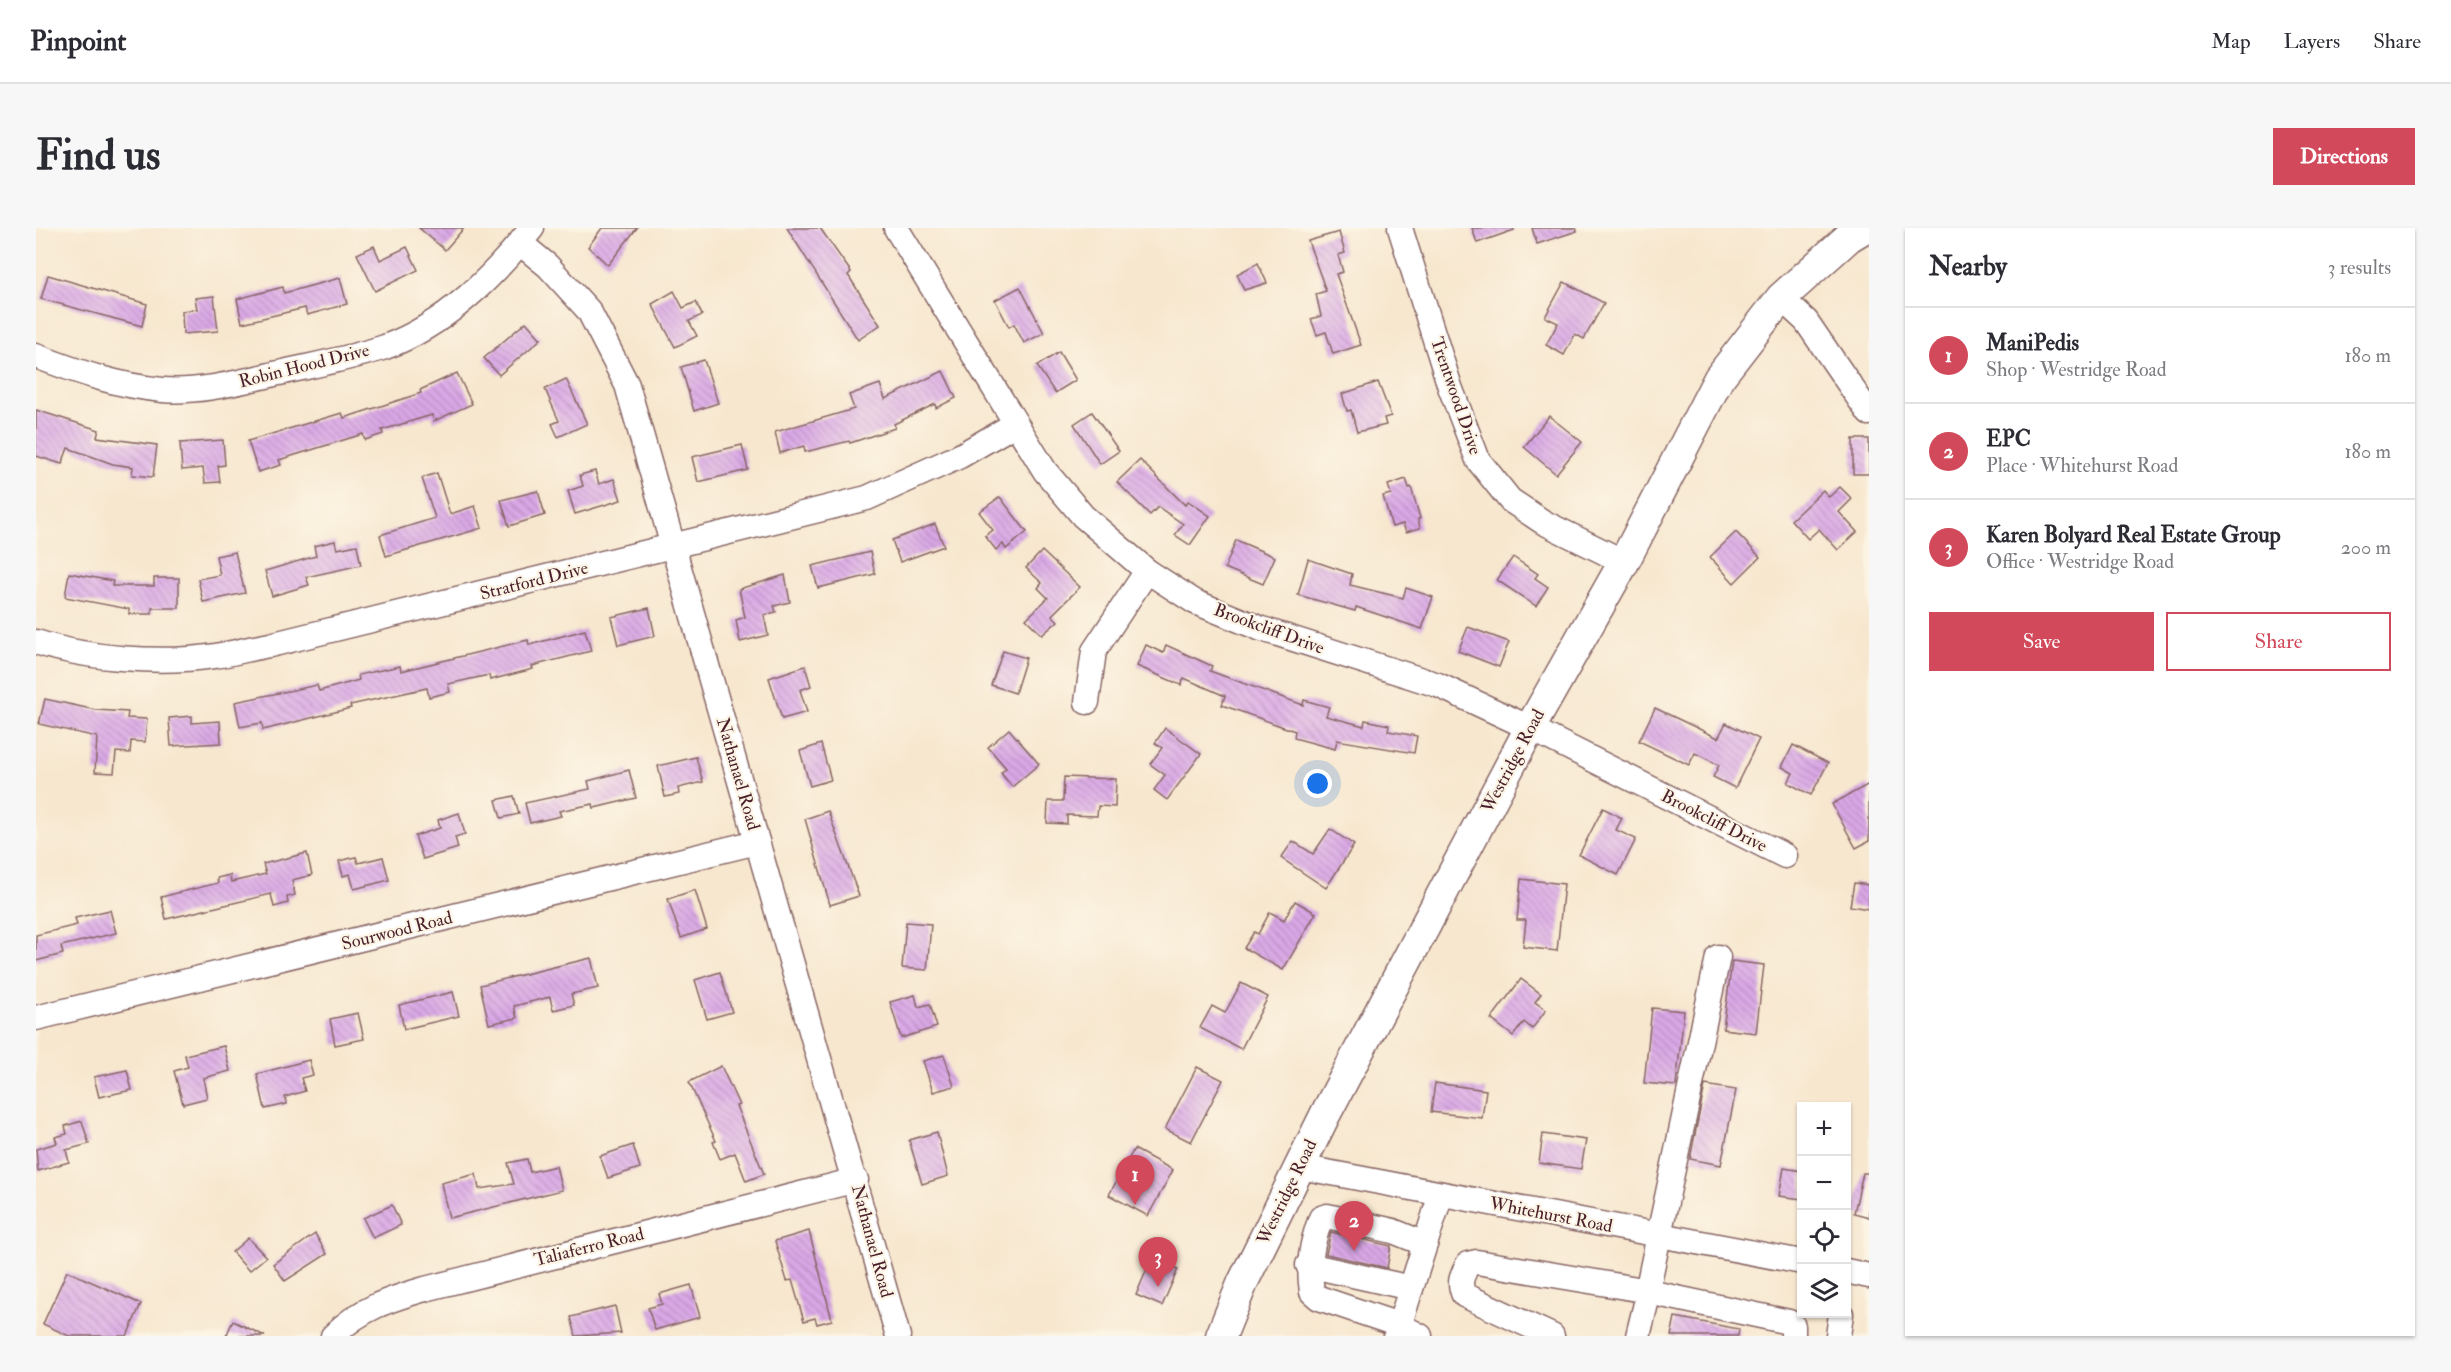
<!DOCTYPE html>
<html lang="en">
<head>
<meta charset="utf-8">
<style>
  body { margin:0; font-family:"IM FELL Double Pica",serif; background:#f7f7f7; color:#2b2b33 }
  .controls { position:absolute; right:18px; bottom:18px; display:grid; overflow:hidden; border-radius:0px; box-shadow:0 2px 4px #0004 }
  .controls button { width:54px; height:54px; display:grid; place-items:center; padding:0; border:0; border-bottom:2px solid #e1e1e2; background:#fff; color:#2b2b33; font:30px sans-serif }
  .you { position:absolute; left:1282px; top:556px; width:21px; height:21px; margin:-15px; border:4px solid #fff; border-radius:50%; background:#1a73e8; box-shadow:0 0 0 9px #1a73e833 }
  .badge { display:grid; place-items:center; width:39px; height:39px; border-radius:50%; background:#d1495b; color:#fff; font-size:20px; font-weight:700 }
  .pin { position:absolute; translate:-50% -50px; filter:drop-shadow(0 2px 3px #0008) }
  .pin::after { content:''; position:absolute; top:32px; width:21px; height:18px; background:inherit; clip-path:polygon(0 0,100% 0,50% 100%) }
  .list { margin:0; padding:0; list-style:none }
  h2 { display:flex; justify-content:space-between; align-items:center; height:78px; margin:0; padding:0 24px; font-size:26px }
  h2 small { font-size:20px; font-weight:400; color:#7c7c81 }
  .list li { display:grid; grid-template-columns:39px 1fr auto; gap:18px; align-items:center; box-sizing:border-box; height:96px; padding:0 24px; border-top:2px solid #e1e1e2 }
  .list b { display:block; font-size:22px; white-space:nowrap }
  .list p { margin:0; font-size:20px; white-space:nowrap; color:#7c7c81 }
  .list em { font-size:20px; font-style:normal; color:#7c7c81 }
  .actions { display:flex; gap:12px; padding:18px 24px }
  .actions a { flex:1; padding:14px 0; border:2px solid #d1495b; border-radius:0px; text-align:center; font-size:21px; color:#d1495b }
  .actions .main { background:#d1495b; color:#fff }
  .icon { flex:none; width:33px; height:33px; fill:none; stroke:currentColor; stroke-width:2; stroke-linecap:round; stroke-linejoin:round }
  .map { position:relative; flex:none; width:1833px; height:1108px; overflow:hidden; border-radius:0px }
  header { display:flex; align-items:center; gap:36px; box-sizing:border-box; height:84px; padding:0 30px; background:#fff; border-bottom:2px solid #e1e1e2 }
  header strong { font-size:28px }
  nav { display:flex; gap:33px; margin-inline-start:auto; font-size:21px }
  .intro { display:flex; align-items:center; justify-content:space-between; box-sizing:border-box; height:144px; padding:0 36px }
  h1 { margin:0; font-size:42px }
  .button { padding:15px 27px; border-radius:0px; background:#d1495b; color:#fff; font-size:21px; font-weight:700 }
  main { display:flex; gap:36px; padding:0 36px }
  aside { flex:1; background:#fff; border-radius:0px; box-shadow:0 2px 4px #0004 }
  .map>svg:first-child { display:block }
  .building { fill:url(#building-back-hatch) }
  .lines { fill:none; stroke-linecap:round; stroke-linejoin:round }
  .minor-casing { stroke:#876564; stroke-width:27 }
  .major-casing { stroke:#876564; stroke-width:33 }
  .minor { stroke:#fff; stroke-width:24 }
  .major { stroke:#fff; stroke-width:30 }
  .labels { text-anchor:middle; dominant-baseline:central; stroke-width:4.5; stroke-linejoin:round; paint-order:stroke }
  .street-label { font-size:18px; fill:#4a1f2b; stroke:#fcf5e5 }
</style>
</head>
<body>
<header>
<strong>Pinpoint</strong>
<nav><a>Map</a><a>Layers</a><a>Share</a></nav>
</header>
<div class="intro"><h1>Find us</h1><a class="button">Directions</a></div>
<main>
<div class="map">
<svg width="1833" height="1108" viewBox="0 0 1833 1108">
  <defs>
    <pattern id="building-back-hatch" width="6" height="6" patternUnits="userSpaceOnUse" patternTransform="scale(1.5)"><rect width="6" height="6" fill="#daa8e7"/><path d="M-1 5l2 2M0 0l6 6M5-1l2 2" fill="none" stroke="#b388bb"/></pattern>
  </defs>
  <rect width="100%" height="100%" fill="#fcf5e5"/>
  <filter id="ink" filterUnits="userSpaceOnUse"><feTurbulence type="fractalNoise" baseFrequency=".0167" numOctaves="2"/><feDisplacementMap in="SourceGraphic" scale="12" xChannelSelector="R" yChannelSelector="G"/><feConvolveMatrix kernelMatrix="1 2 1 2 8 2 1 2 1" color-interpolation-filters="sRGB"/></filter>
  <filter id="wash" filterUnits="userSpaceOnUse"><feTurbulence type="fractalNoise" baseFrequency=".008" numOctaves="4" result="noise"/><feDisplacementMap in="SourceGraphic" scale="24" xChannelSelector="R" yChannelSelector="G"/><feGaussianBlur stdDeviation="1.35" result="paint"/><feColorMatrix in="noise" values="0 0 0 0 0 0 0 0 0 0 0 0 0 0 0 0 0 1.4 0 .05"/><feComposite in="paint" operator="in"/></filter>
  <g filter="url(#wash)">
    <rect width="100%" height="100%" fill="#f7e7cf"/>
    <g id="blocks">
      <g class="building">
        <polygon points="383,0 428,0 409,22"/>
        <polygon points="566,0 601,0 572,37 552,19"/>
        <polygon points="751,0 784,0 815,44 812,47 844,97 822,112"/>
        <polygon points="1436,0 1477,0 1478,2 1441,15"/>
        <polygon points="1496,0 1540,0 1541,3 1501,16"/>
        <polygon points="1303,4 1309,25 1302,27 1307,44 1300,46 1325,117 1297,126 1290,104 1281,107 1275,91 1285,88 1280,66 1290,63 1272,13"/>
        <polygon points="338,18 344,32 371,19 382,42 339,63 321,26"/>
        <polygon points="1222,35 1231,55 1208,62 1201,46"/>
        <polygon points="12,47 111,76 106,98 5,71"/>
        <polygon points="304,50 311,76 271,87 269,80 206,95 201,71 247,59 248,65"/>
        <polygon points="1528,54 1568,75 1548,111 1539,106 1528,127 1510,117 1522,95 1509,89"/>
        <polygon points="984,59 1008,105 988,115 978,96 973,99 959,72"/>
        <polygon points="638,63 647,80 660,74 666,87 653,93 661,108 639,119 616,76"/>
        <polygon points="178,68 182,103 147,106 146,83 161,81 159,70"/>
        <polygon points="490,94 505,111 463,147 448,130"/>
        <polygon points="1023,124 1040,152 1019,165 1001,138"/>
        <polygon points="668,132 682,175 658,183 645,139"/>
        <polygon points="907,143 920,170 900,180 899,176 858,196 859,200 814,215 813,213 769,224 768,218 744,225 739,204 818,181 813,167 844,156 849,171"/>
        <polygon points="421,145 436,176 398,193 396,187 346,202 347,206 329,212 327,206 243,232 245,237 222,244 212,213 306,185 308,190 385,165 384,162"/>
        <polygon points="530,151 551,196 522,209 516,196 523,193 509,161"/>
        <polygon points="1342,154 1355,188 1348,190 1350,197 1321,204 1315,182 1311,183 1306,166"/>
        <polygon points="0,182 63,202 61,209 121,217 117,249 96,247 97,239 77,236 32,220 26,236 0,228"/>
        <polygon points="1056,184 1083,223 1064,236 1038,196"/>
        <polygon points="1513,188 1546,214 1520,246 1488,219"/>
        <rect x="1817" y="211" width="16" height="35"/>
        <polygon points="187,212 189,237 182,238 184,254 169,255 167,240 146,242 144,215"/>
        <polygon points="706,217 712,242 662,254 656,229"/>
        <polygon points="1104,232 1149,277 1152,273 1174,288 1154,317 1139,307 1147,296 1122,279 1114,287 1081,254"/>
        <polygon points="559,243 563,256 578,251 585,272 539,286 532,263 547,258 544,247"/>
        <polygon points="401,245 414,286 439,278 446,300 350,328 344,307 399,290 386,250"/>
        <polygon points="1370,251 1373,260 1375,259 1384,290 1382,291 1384,300 1370,304 1367,296 1356,299 1347,268 1355,266 1352,257"/>
        <polygon points="1804,259 1816,271 1803,284 1821,304 1802,322 1783,301 1772,311 1755,292 1787,262 1793,269"/>
        <polygon points="502,263 509,287 473,298 465,272"/>
        <polygon points="964,269 991,304 970,321 967,316 960,322 949,308 957,302 943,284"/>
        <polygon points="899,296 908,318 864,334 856,312"/>
        <polygon points="1700,304 1724,329 1698,355 1674,329"/>
        <polygon points="1200,312 1239,329 1227,356 1189,340"/>
        <polygon points="299,313 301,321 321,317 325,337 270,349 273,357 236,368 229,343 280,328 278,318"/>
        <polygon points="1006,323 1044,359 1016,387 1022,393 1006,407 990,391 1012,370 1002,360 1006,355 990,340"/>
        <polygon points="199,324 209,365 167,374 162,351 184,347 180,328"/>
        <polygon points="834,324 839,346 782,360 776,338"/>
        <polygon points="1477,329 1502,346 1499,350 1512,359 1500,378 1461,352"/>
        <polygon points="1272,331 1316,346 1314,357 1367,370 1370,360 1397,369 1386,401 1320,379 1319,383 1262,367"/>
        <polygon points="33,345 77,353 76,358 118,358 118,350 143,350 143,380 116,380 116,386 93,386 93,381 29,369"/>
        <polygon points="749,347 754,374 738,378 740,384 728,387 732,407 704,414 700,392 709,389 703,361"/>
        <polygon points="613,380 619,408 582,417 575,389"/>
        <polygon points="1432,399 1473,414 1463,439 1422,423"/>
        <polygon points="549,402 555,423 496,438 497,441 454,452 453,447 412,456 414,464 393,469 391,460 314,477 315,480 227,502 226,495 204,499 199,474 281,457 283,463 323,452 322,447 364,438 365,443 492,412 493,417"/>
        <polygon points="1110,417 1127,425 1130,417 1176,438 1174,443 1267,477 1268,472 1293,479 1290,488 1328,498 1329,492 1353,497 1352,503 1381,508 1378,525 1301,512 1299,521 1258,510 1259,503 1186,477 1189,468 1148,450 1145,457 1101,438"/>
        <polygon points="967,423 990,430 979,465 955,457"/>
        <polygon points="769,438 775,458 764,462 771,484 746,491 733,450"/>
        <polygon points="9,471 60,482 92,484 91,490 111,491 109,514 95,513 94,525 80,524 78,545 59,544 61,509 3,496"/>
        <polygon points="1619,480 1682,510 1690,495 1723,511 1699,560 1677,549 1683,537 1659,525 1653,537 1603,513"/>
        <polygon points="156,488 156,495 184,493 185,515 135,518 133,490"/>
        <polygon points="1129,500 1165,526 1131,572 1118,562 1129,547 1114,536 1126,520 1119,515"/>
        <polygon points="973,501 1003,536 976,559 965,545 970,540 952,519"/>
        <polygon points="785,516 795,552 774,558 764,523"/>
        <polygon points="1757,517 1792,535 1775,567 1752,555 1757,545 1746,539"/>
        <polygon points="660,529 667,554 642,560 643,566 629,569 622,538"/>
        <polygon points="593,542 600,570 558,580 557,576 523,583 525,588 494,595 489,575 554,561 552,553"/>
        <polygon points="1028,549 1080,551 1079,579 1062,578 1061,588 1031,587 1031,596 1011,595 1012,573 1027,573"/>
        <polygon points="1833,556 1833,613 1820,620 1796,576"/>
        <polygon points="478,568 483,586 465,590 460,572"/>
        <polygon points="1567,580 1586,590 1580,602 1600,611 1582,647 1543,627"/>
        <polygon points="792,583 823,668 794,677 769,591"/>
        <polygon points="423,585 429,606 419,609 422,620 387,631 379,608 404,600 402,592"/>
        <polygon points="1294,601 1318,617 1290,660 1245,630 1257,613 1277,626"/>
        <polygon points="271,625 276,647 256,652 259,667 251,669 252,675 238,679 235,666 130,691 125,669 182,655 181,650 194,647 195,654 230,646 227,636"/>
        <polygon points="320,629 322,635 347,629 353,652 318,661 314,646 307,648 303,633"/>
        <polygon points="1485,651 1528,656 1521,723 1487,719 1490,692 1481,692"/>
        <polygon points="1818,655 1833,657 1833,681 1814,678"/>
        <polygon points="659,662 671,701 645,710 632,671"/>
        <polygon points="1259,673 1280,685 1247,742 1208,720 1218,704 1222,706 1234,684 1248,692"/>
        <polygon points="74,682 80,705 25,718 27,726 0,733 0,707 41,697 39,690"/>
        <polygon points="870,694 895,696 891,742 866,740"/>
        <polygon points="555,730 562,760 535,766 538,777 517,782 514,769 478,778 481,790 453,796 444,757"/>
        <polygon points="1696,733 1728,737 1720,805 1687,801"/>
        <polygon points="684,744 696,784 671,791 659,752"/>
        <polygon points="1485,751 1505,766 1499,774 1510,782 1496,801 1488,794 1477,808 1455,791"/>
        <polygon points="1205,755 1232,769 1205,821 1164,800 1176,778 1189,785"/>
        <polygon points="417,764 423,788 368,801 363,777"/>
        <polygon points="879,767 882,779 894,776 901,799 865,810 854,774"/>
        <polygon points="1616,780 1648,783 1640,858 1608,855"/>
        <polygon points="322,785 328,811 299,817 294,791"/>
        <polygon points="188,818 194,843 167,850 171,870 147,876 138,843 152,839 149,827"/>
        <polygon points="908,827 918,858 897,864 887,833"/>
        <polygon points="273,832 277,847 265,850 269,863 249,869 251,876 229,881 221,846"/>
        <polygon points="685,838 703,877 700,878 728,946 710,953 699,925 684,931 677,914 680,913 653,854"/>
        <polygon points="1161,839 1187,852 1155,914 1129,901"/>
        <polygon points="91,842 96,862 63,869 58,849"/>
        <polygon points="1399,855 1450,862 1446,890 1395,884"/>
        <polygon points="1669,857 1700,862 1685,937 1654,931"/>
        <polygon points="46,893 53,916 30,922 33,934 2,943 0,921 21,915 19,909 31,906 29,898"/>
        <polygon points="901,904 912,948 886,956 873,912"/>
        <polygon points="1507,906 1550,912 1545,941 1503,935"/>
        <polygon points="597,917 604,940 572,950 564,928"/>
        <polygon points="1098,921 1137,942 1112,988 1073,967"/>
        <polygon points="491,931 494,944 520,938 526,962 413,990 405,955 440,946 443,961 478,956 472,935"/>
        <polygon points="1748,940 1766,943 1766,971 1743,968"/>
        <polygon points="1827,945 1833,945 1833,989 1818,985"/>
        <polygon points="356,977 365,997 337,1010 327,990"/>
        <polygon points="773,1003 796,1092 781,1096 779,1090 768,1093 756,1052 751,1053 739,1013"/>
        <polygon points="1295,1004 1355,1018 1351,1040 1290,1026"/>
        <polygon points="279,1006 291,1026 249,1053 237,1036"/>
        <polygon points="212,1010 230,1029 213,1043 196,1024"/>
        <polygon points="1116,1029 1142,1041 1126,1078 1100,1067"/>
        <polygon points="31,1043 105,1076 91,1108 33,1108 7,1096"/>
        <polygon points="655,1057 664,1089 619,1102 612,1080 626,1076 623,1066"/>
        <polygon points="579,1078 585,1105 540,1108 535,1089"/>
        <polygon points="1639,1089 1703,1101 1702,1108 1635,1108"/>
        <polygon points="197,1093 229,1108 190,1108"/>
      </g>
    </g>
  </g>
  <g filter="url(#ink)">
    <use href="#blocks" fill-opacity="0" stroke="#876564" stroke-width="1.5"/>
    <g class="lines">
      <g class="minor-casing">
        <g id="minor">
          <polyline points="860,0 1009,243 1047,288 1111,343 1159,374 1223,400 1402,457 1494,500 1749,628"/>
          <polyline points="1364,0 1414,159 1442,232 1474,272 1507,294 1588,334"/>
          <polyline points="484,15 512,38 553,83 591,157 862,1108"/>
          <polyline points="1745,70 1770,93 1833,185"/>
          <path d="M0,128C42,144 82,158 127,162C166,165 206,153 243,145C278,137 316,130 349,119C409,97 457,49 496,0"/>
          <path d="M0,414C52,431 126,436 179,428C198,425 216,420 234,417L831,270L924,228L979,196"/>
          <polyline points="1051,474 1058,423 1111,343"/>
          <polyline points="1682,729 1612,1059 1617,1065 1753,1094 1757,1098 1757,1108"/>
          <polyline points="0,790 721,614"/>
          <polyline points="1264,939 1766,1034"/>
          <polyline points="1272,1037 1375,1060"/>
          <polyline points="1810,1043 1833,1048"/>
          <path d="M297,1108C323,1081 354,1071 389,1061L820,952"/>
          <polyline points="1360,1108 1405,966"/>
          <path d="M1384,1108L1363,1097L1283,1070L1276,1064C1272,1036 1275,1016 1285,990L1291,988L1357,1003L1389,1016"/>
          <path d="M1516,1108L1428,1067C1422,1054 1426,1048 1432,1036L1441,1034L1613,1063L1602,1108"/>
          <polyline points="1802,1108 1805,1086"/>
        </g>
      </g>
      <g class="major-casing">
        <polyline id="major" points="1185,1108 1207,1054 1290,885 1494,500 1588,334 1683,150 1745,70 1813,9 1828,0"/>
      </g>
      <use href="#minor" class="minor"/>
      <use href="#major" class="major"/>
    </g>
  </g>
  <g class="labels">
    <g class="street-label">
      <text transform="translate(268 138) rotate(-14)">Robin Hood Drive</text>
      <text transform="translate(1420 168) rotate(71)">Trentwood Drive</text>
      <text transform="translate(498 353) rotate(-14)">Stratford Drive</text>
      <text transform="translate(1233 401) rotate(20)">Brookcliff Drive</text>
      <text transform="translate(1477 533) rotate(-62)">Westridge Road</text>
      <text transform="translate(702 546) rotate(74)">Nathanael Road</text>
      <text transform="translate(1678 593) rotate(27)">Brookcliff Drive</text>
      <text transform="translate(361 703) rotate(-14)">Sourwood Road</text>
      <text transform="translate(1251 964) rotate(-64)">Westridge Road</text>
      <text transform="translate(1515 987) rotate(11)">Whitehurst Road</text>
      <text transform="translate(836 1013) rotate(75)">Nathanael Road</text>
      <text transform="translate(553 1019) rotate(-14)">Taliaferro Road</text>
    </g>
  </g>
</svg>
<div class="controls">
<button>+</button>
<button>−</button>
<button><svg class="icon" aria-label="locate" viewBox="0 0 24 24"><circle cx="12" cy="12" r="6"/><path d="M12 2v4M12 18v4M2 12h4M18 12h4"/></svg></button>
<button><svg class="icon" aria-label="layers" viewBox="0 0 24 24"><path d="M12 4l9 5-9 5-9-5zM3 14l9 5 9-5"/></svg></button>
</div>
<div class="you"></div>
<div class="pin badge" style="left:1099px;top:977px">1</div>
<div class="pin badge" style="left:1318px;top:1023px">2</div>
<div class="pin badge" style="left:1122px;top:1059px">3</div>
</div>
<aside>
<h2>Nearby<small>3 results</small></h2>
<ul class="list">
<li><span class="badge">1</span><div><b>ManiPedis</b><p>Shop · Westridge Road</p></div><em>180 m</em></li>
<li><span class="badge">2</span><div><b>EPC</b><p>Place · Whitehurst Road</p></div><em>180 m</em></li>
<li><span class="badge">3</span><div><b>Karen Bolyard Real Estate Group</b><p>Office · Westridge Road</p></div><em>200 m</em></li>
</ul>
<div class="actions"><a class="main">Save</a><a>Share</a></div>
</aside>
</main>
</body>
</html>
